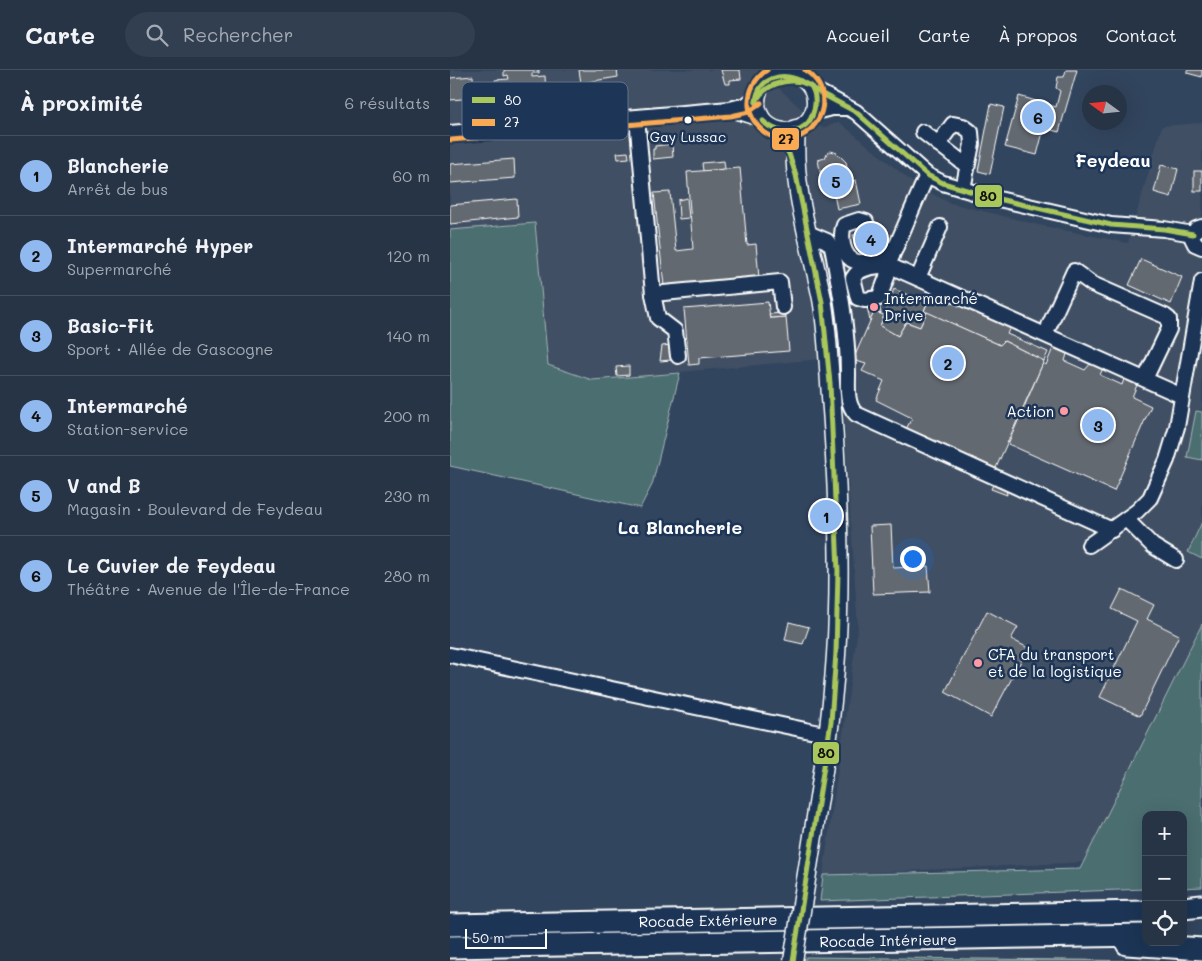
<!DOCTYPE html>
<html lang="fr">
<head>
<meta charset="utf-8">
<style>
  body { margin:0; font-family:Mali,sans-serif; background:#323f51; color:#f1f3f6 }
  .controls { position:absolute; right:15px; bottom:15px; display:grid; overflow:hidden; border-radius:10px; box-shadow:0 5px 20px #0002 }
  .controls button { width:45px; height:45px; display:grid; place-items:center; padding:0; border:0; border-bottom:1px solid #424f5f; background:#263446; color:#f1f3f6; font:25px sans-serif }
  .compass { position:absolute; left:632px; top:15px; width:45px; height:45px; border-radius:50%; background:#263446; box-shadow:0 5px 20px #0002; rotate:285deg }
  .scale { position:absolute; left:15px; bottom:12px; width:82px; box-sizing:border-box; padding-left:5px; border:2px solid #fff; border-top:0; font-size:14px; line-height:18px; white-space:nowrap; color:#fff; -webkit-text-stroke:4px #1d3557; paint-order:stroke }
  .you { position:absolute; left:462px; top:488px; width:18px; height:18px; margin:-12px; border:4px solid #fff; border-radius:50%; background:#1a73e8; box-shadow:0 0 0 8px #1a73e833 }
  .badge { display:grid; place-items:center; width:32px; height:32px; border-radius:50%; background:#90b9f0; color:#111; font-size:16px; font-weight:700 }
  .pin { position:absolute; translate:-50% -50%; border:2px solid #fff; box-shadow:0 1px 5px #0006 }
  .list { margin:0; padding:0; list-style:none }
  h2 { display:flex; justify-content:space-between; align-items:center; height:65px; margin:0; padding:0 20px; font-size:21px }
  h2 small { font-size:16px; font-weight:400; color:#a4aab3 }
  .list li { display:grid; grid-template-columns:32px 1fr auto; gap:15px; align-items:center; box-sizing:border-box; height:80px; padding:0 20px; border-top:1px solid #424f5f }
  .list b { display:block; font-size:19px; white-space:nowrap }
  .list p { margin:0; font-size:16px; white-space:nowrap; color:#a4aab3 }
  .list em { font-size:16px; font-style:normal; color:#a4aab3 }
  .icon { flex:none; width:28px; height:28px; fill:none; stroke:currentColor; stroke-width:2; stroke-linecap:round; stroke-linejoin:round }
  .map { position:relative; flex:none; width:752px; height:891px; overflow:hidden }
  header { display:flex; align-items:center; gap:30px; box-sizing:border-box; height:70px; padding:0 25px; background:#263446; border-bottom:1px solid #424f5f }
  header strong { font-size:24px }
  nav { display:flex; gap:28px; margin-inline-start:auto; font-size:18px }
  .search { width:350px; height:45px; background:#323f51; display:flex; align-items:center; gap:12px; box-sizing:border-box; padding:0 18px; border-radius:28px; color:#a4aab3; font-size:19px }
  main { display:flex }
  aside { flex:1; background:#263446 }
  .map>svg:first-child { display:block }
  .built { fill:#415063 }
  .green { fill:#4b6e70; stroke:#a5b6b8 }
  .building { fill:#64696f; stroke:#fff }
  .lines { fill:none; stroke-linecap:round; stroke-linejoin:round }
  .minor-casing { stroke:#fff; stroke-width:18 }
  .major-casing { stroke:#fff; stroke-width:21 }
  .highway-casing { stroke:#fff; stroke-width:25 }
  .minor { stroke:#1d3557; stroke-width:14 }
  .major { stroke:#1d3557; stroke-width:18 }
  .highway { stroke:#1d3557; stroke-width:21 }
  .major-bridge-casing { stroke:#fff; stroke-width:21; stroke-linecap:butt }
  .major-bridge { stroke:#1d3557; stroke-width:18 }
  .bus-1-casing { stroke:#1d3557; stroke-width:9 }
  .bus-2-casing { stroke:#1d3557; stroke-width:9 }
  .bus-1 { stroke:#aac75c; stroke-width:5 }
  .bus-2 { stroke:#f9aa53; stroke-width:5 }
  .bus-dot { fill:#fff; stroke:#1d3557; stroke-width:2 }
  .poi-dot { fill:#ff9aa2; stroke:#1d3557; stroke-width:2 }
  .labels { text-anchor:middle; dominant-baseline:central; stroke-width:5; stroke-linejoin:round; paint-order:stroke }
  .bus-label { font-size:14px; fill:#fff; stroke:#1d3557 }
  .poi-label { font-size:15px; fill:#fff; stroke:#1d3557; text-anchor:start }
  .street-label { font-size:15px; fill:#fff; stroke:#1d3557 }
  .quarter-label { font-size:18px; font-weight:bold; fill:#fff; stroke:#1d3557 }
  .key { fill:#1d3557; stroke:#617289; stroke-width:1 }
  .key-label { font-size:14px; fill:#fff }
  .line-badge { stroke:#1d3557; stroke-width:2 }
  .pale-badge-label { font-size:14px; text-anchor:middle; font-weight:bold; fill:#111 }
</style>
</head>
<body>
<header>
<strong>Carte</strong>
<div class="search"><svg class="icon" aria-label="search" viewBox="0 0 24 24"><circle cx="10" cy="10" r="6"/><path d="M15 15l6 6"/></svg>Rechercher</div>
<nav><a>Accueil</a><a>Carte</a><a>À propos</a><a>Contact</a></nav>
</header>
<main>
<aside>
<h2>À proximité<small>6 résultats</small></h2>
<ul class="list">
<li><span class="badge">1</span><div><b>Blancherie</b><p>Arrêt de bus</p></div><em>60 m</em></li>
<li><span class="badge">2</span><div><b>Intermarché Hyper</b><p>Supermarché</p></div><em>120 m</em></li>
<li><span class="badge">3</span><div><b>Basic-Fit</b><p>Sport · Allée de Gascogne</p></div><em>140 m</em></li>
<li><span class="badge">4</span><div><b>Intermarché</b><p>Station-service</p></div><em>200 m</em></li>
<li><span class="badge">5</span><div><b>V and B</b><p>Magasin · Boulevard de Feydeau</p></div><em>230 m</em></li>
<li><span class="badge">6</span><div><b>Le Cuvier de Feydeau</b><p>Théâtre · Avenue de l'Île-de-France</p></div><em>280 m</em></li>
</ul>
</aside>
<div class="map">
<svg width="752" height="891" viewBox="0 0 752 891">
  <rect width="100%" height="100%" fill="#32455e"/>
  <filter id="ink" filterUnits="userSpaceOnUse"><feTurbulence type="fractalNoise" baseFrequency=".02" numOctaves="2"/><feDisplacementMap in="SourceGraphic" scale="10" xChannelSelector="R" yChannelSelector="G"/><feConvolveMatrix kernelMatrix="1 2 1 2 8 2 1 2 1" color-interpolation-filters="sRGB"/></filter>
  <g filter="url(#ink)">
    <polygon class="built" points="0,0 309,0 372,58 389,52 467,116 500,133 593,156 678,173 712,56 752,53 752,786 733,745 696,745 696,789 373,805 408,558 394,346 393,287 142,310 98,295 85,153 0,160"/>
    <g class="green">
      <polygon points="85,153 98,295 142,310 230,303 202,415 190,438 0,396 0,160"/>
      <polygon points="746,341 752,342 752,390 737,387"/>
      <polygon points="752,452 752,489 738,482"/>
      <polygon points="752,554 752,817 733,818 733,745 696,745 696,819 370,831 373,805 630,799"/>
      <polygon points="356,887 708,891 355,891"/>
    </g>
    <g class="building">
      <polygon points="54,0 89,0 89,3 82,3 82,7 95,6 96,24 47,28 45,10 59,9 58,5 54,6"/>
      <polygon points="129,0 167,0 168,7 131,13"/>
      <polygon points="271,0 290,0 291,9 280,10 280,14 275,14"/>
      <polygon points="616,0 627,0 609,62 594,58 587,85 555,77 569,26 606,37 610,21 606,18 608,7 614,7"/>
      <polygon points="737,0 752,0 752,7 737,3"/>
      <polygon points="23,6 24,28 0,30 0,8"/>
      <polygon points="541,34 554,37 540,104 528,101"/>
      <polygon points="222,74 223,87 203,89 203,79 205,79 205,76"/>
      <polygon points="381,81 387,83 396,92 400,112 406,110 411,134 387,139 382,115 373,117 368,90 375,88 377,83"/>
      <polygon points="178,82 179,88 168,89 167,83"/>
      <polygon points="64,89 65,108 0,113 0,94"/>
      <polygon points="274,91 275,99 253,101 252,93"/>
      <polygon points="711,95 728,99 721,127 704,122"/>
      <polygon points="290,98 297,175 306,174 309,208 214,216 204,123 220,122 226,181 243,179 237,102"/>
      <rect x="744" y="101" width="8" height="20"/>
      <polygon points="237,128 239,148 229,149 228,130"/>
      <polygon points="67,129 68,147 0,154 0,135"/>
      <polygon points="436,158 439,173 406,179 403,165"/>
      <polygon points="691,189 732,207 721,234 679,215"/>
      <polygon points="426,219 431,244 424,242 420,251 414,222"/>
      <polygon points="444,219 477,233 474,241 477,242 470,257 456,252 448,266 430,256"/>
      <polygon points="483,220 511,233 511,237 560,257 557,264 598,282 594,291 554,271 550,275 474,241"/>
      <polygon points="318,232 320,248 336,247 339,281 249,288 249,294 239,295 234,239"/>
      <polygon points="424,242 434,245 430,256 448,266 456,252 470,257 477,242 550,275 554,271 594,291 545,400 455,361 462,348 426,330 434,311 412,301 416,294 403,290"/>
      <polygon points="336,243 336,247 320,248 319,244"/>
      <polygon points="220,275 221,290 210,291 212,276"/>
      <polygon points="603,278 617,284 615,291 635,300 641,293 653,298 650,305 672,315 674,309 687,315 682,327 701,336 664,421 558,374 593,293 596,295"/>
      <polygon points="179,296 179,305 167,306 166,297"/>
      <polygon points="544,413 556,418 557,425 541,419"/>
      <polygon points="441,455 443,498 478,496 480,522 423,524 420,456"/>
      <polygon points="672,519 704,535 697,549 729,565 690,646 650,627 687,551 662,539"/>
      <polygon points="537,541 568,557 561,569 578,578 541,647 495,622"/>
      <polygon points="339,552 359,557 353,574 335,570"/>
    </g>
    <g class="lines">
      <g class="minor-casing">
        <g id="minor">
          <polyline points="363,19 406,42 477,105 493,113 540,127 661,155 714,159 743,164"/>
          <polyline points="283,40 311,49"/>
          <polyline points="363,43 382,38 397,38"/>
          <polyline points="187,48 203,224 330,212 333,237"/>
          <polyline points="473,62 517,96"/>
          <polyline points="0,63 280,39 296,35 306,27"/>
          <polyline points="488,74 503,54 513,56 521,62 522,74 513,119"/>
          <polyline points="477,105 438,195 732,326"/>
          <polyline points="752,157 746,159 742,168 745,174 752,177"/>
          <path d="M358,163L377,171L382,177C390,219 398,261 398,304C398,318 396,334 406,344L662,460"/>
          <path d="M442,186C422,190 399,202 393,175C392,168 391,162 394,155L409,150L416,152L423,178L445,179"/>
          <path d="M438,195L437,207L429,228L415,230L408,228L403,208C409,197 427,196 438,195Z"/>
          <polyline points="468,208 490,157"/>
          <polyline points="203,224 208,248 225,261 228,286"/>
          <polyline points="599,256 624,201 642,214 715,246 719,249 719,259 695,309"/>
          <polyline points="676,449 703,476 726,490"/>
          <polyline points="639,475 687,441 700,428 717,390 727,357 752,211"/>
          <polyline points="0,585 379,665"/>
        </g>
      </g>
      <g class="major-casing">
        <g id="major">
          <circle cx="336" cy="32" r="30"/>
          <path d="M346,59C341,116 361,174 372,229C377,256 378,285 380,313C387,400 392,497 386,585C381,663 367,739 355,816"/>
        </g>
      </g>
      <g class="highway-casing">
        <g id="highway">
          <polyline points="733,838 752,836"/>
          <polyline points="0,855 696,842"/>
          <polyline points="677,874 752,879"/>
          <polyline points="0,877 696,865"/>
        </g>
      </g>
      <use href="#minor" class="minor"/>
      <use href="#major" class="major"/>
      <use href="#highway" class="highway"/>
      <g class="major-bridge-casing">
        <polyline id="major-bridge" points="343,891 355,816"/>
      </g>
      <use href="#major-bridge" class="major-bridge"/>
      <g class="bus-1-casing">
        <g id="bus-1">
          <path d="M354,13L361,16C367,26 366,35 362,46"/>
          <polyline points="363,19 406,42 477,105 493,113 540,127 661,155 714,159 743,164"/>
          <path d="M306,32C307,7 335,0 354,13"/>
          <path d="M306,32C313,15 337,7 354,13"/>
          <path d="M313,51C325,65 354,66 362,46"/>
          <polyline points="324,59 339,84 346,105 372,232 380,313 388,501 386,583 381,652 343,891"/>
        </g>
      </g>
      <g class="bus-2-casing">
        <g id="bus-2">
          <path d="M317,0C305,8 298,21 299,36C300,46 306,56 314,62C355,91 398,29 355,0"/>
          <polyline points="1,70 281,46 299,42 311,33"/>
        </g>
      </g>
      <use href="#bus-1" class="bus-1"/>
      <use href="#bus-2" class="bus-2"/>
    </g>
  </g>
  <circle class="bus-dot" cx="238" cy="50" r="4.5"/>
  <g class="poi-dot">
    <circle cx="424" cy="237" r="5"/>
    <circle cx="614" cy="341" r="5"/>
    <circle cx="528" cy="593" r="5"/>
  </g>
  <g class="labels">
    <g class="bus-label">
      <text x="238" y="66">Gay Lussac</text>
    </g>
    <g class="poi-label">
      <text x="434" y="228">Intermarché<tspan x="434" dy="17">Drive</tspan></text>
      <text x="604" y="341" text-anchor="end">Action</text>
      <text x="538" y="584">CFA du transport<tspan x="538" dy="17">et de la logistique</tspan></text>
    </g>
    <g class="street-label">
      <text transform="translate(258 850) rotate(-1)">Rocade Extérieure</text>
      <text transform="translate(438 870) rotate(-1)">Rocade Intérieure</text>
    </g>
    <g class="quarter-label">
      <text x="663" y="90">Feydeau</text>
      <text x="230" y="457">La Blancherie</text>
    </g>
  </g>
  <rect x="12" y="12" width="166" height="58" rx="8" class="key"/>
  <rect x="22" y="27" width="23" height="6" fill="#aac75c"/>
  <rect x="22" y="49" width="23" height="7" fill="#f9aa53"/>
  <g class="key-label">
    <text x="54" y="35">80</text>
    <text x="54" y="57">27</text>
  </g>
  <g class="line-badge">
    <rect x="321" y="57" width="29" height="24" rx="5" fill="#f9aa53"/>
    <rect x="524" y="114" width="29" height="24" rx="5" fill="#aac75c"/>
    <rect x="362" y="671" width="28" height="24" rx="5" fill="#aac75c"/>
  </g>
  <g class="pale-badge-label">
    <text x="336" y="74">27</text>
    <text x="538" y="131">80</text>
    <text x="376" y="688">80</text>
  </g>
</svg>
<div class="controls">
<button>+</button>
<button>−</button>
<button><svg class="icon" aria-label="locate" viewBox="0 0 24 24"><circle cx="12" cy="12" r="6"/><path d="M12 2v4M12 18v4M2 12h4M18 12h4"/></svg></button>
</div>
<svg class="compass" viewBox="-18 -18 36 36"><path d="M0-13l5 13h-10z" fill="#e53935"/><path d="M0 13l5-13h-10z" fill="#a4aab3"/></svg>
<div class="scale">50 m</div>
<div class="you"></div>
<div class="pin badge" style="left:376px;top:446px">1</div>
<div class="pin badge" style="left:498px;top:293px">2</div>
<div class="pin badge" style="left:648px;top:355px">3</div>
<div class="pin badge" style="left:421px;top:169px">4</div>
<div class="pin badge" style="left:386px;top:111px">5</div>
<div class="pin badge" style="left:588px;top:47px">6</div>
</div>
</main>
</body>
</html>
